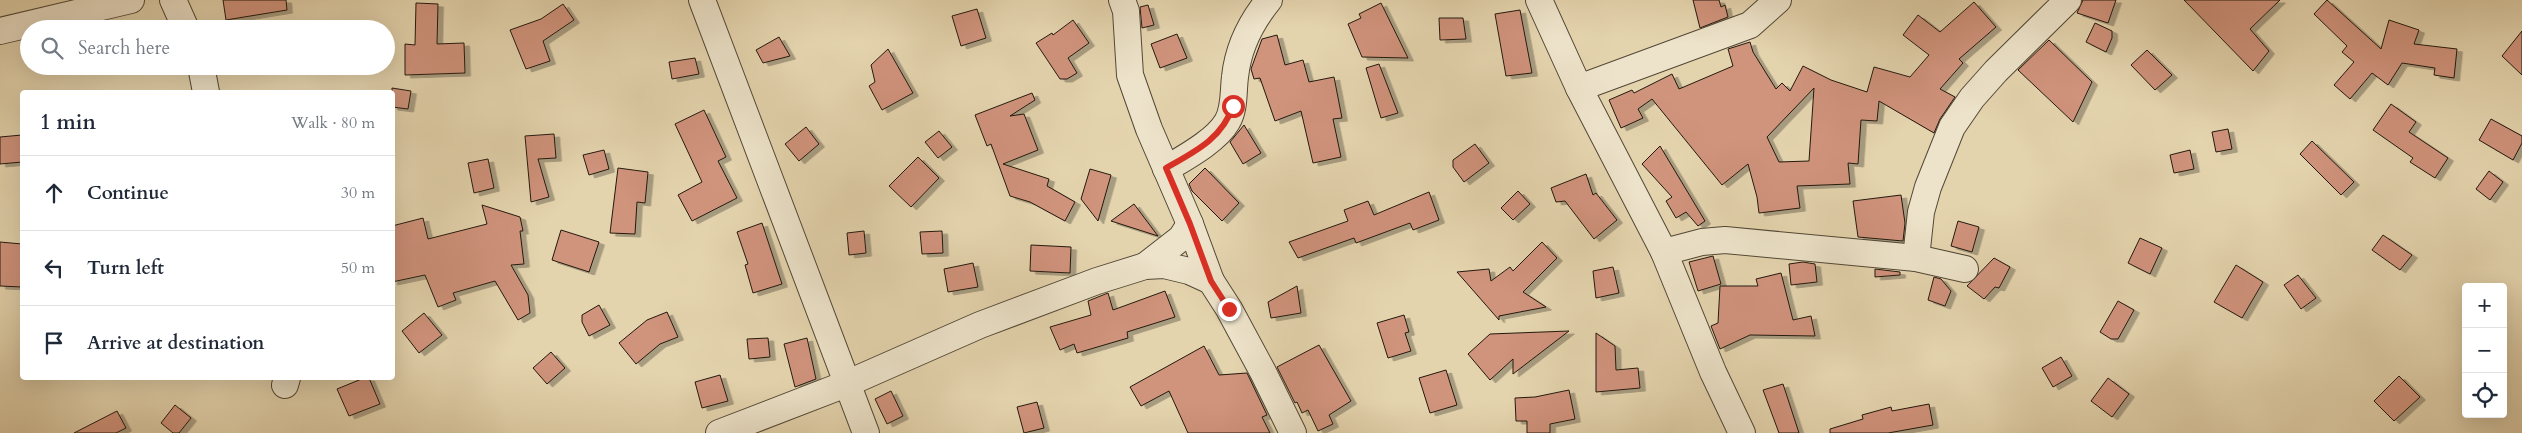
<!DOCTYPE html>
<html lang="en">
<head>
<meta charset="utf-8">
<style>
  body { margin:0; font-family:Cardo,serif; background:#f6f6f7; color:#1f2937 }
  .controls { position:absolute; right:15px; bottom:15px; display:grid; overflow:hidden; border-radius:5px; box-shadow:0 5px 20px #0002 }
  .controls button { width:45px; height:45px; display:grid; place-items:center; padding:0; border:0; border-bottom:1px solid #e0e1e3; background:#fff; color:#1f2937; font:25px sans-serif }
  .stop { position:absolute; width:15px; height:15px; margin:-11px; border:4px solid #d93025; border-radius:50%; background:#fff }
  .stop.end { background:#d93025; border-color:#fff; box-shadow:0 1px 5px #0008 }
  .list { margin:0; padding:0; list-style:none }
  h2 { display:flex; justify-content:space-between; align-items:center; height:65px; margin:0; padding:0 20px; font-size:21px }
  h2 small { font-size:16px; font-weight:400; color:#747a83 }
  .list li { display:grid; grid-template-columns:32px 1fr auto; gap:15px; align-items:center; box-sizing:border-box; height:75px; padding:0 20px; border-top:1px solid #e0e1e3 }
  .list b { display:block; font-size:19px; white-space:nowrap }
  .list em { font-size:16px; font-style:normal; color:#747a83 }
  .icon { flex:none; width:28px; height:28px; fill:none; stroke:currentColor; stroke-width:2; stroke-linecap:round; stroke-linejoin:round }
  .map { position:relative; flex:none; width:2522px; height:433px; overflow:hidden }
  .search { position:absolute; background:#fff; box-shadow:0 5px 20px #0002; left:20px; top:20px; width:375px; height:55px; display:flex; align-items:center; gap:12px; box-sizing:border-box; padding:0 18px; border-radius:28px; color:#747a83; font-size:19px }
  .panel { position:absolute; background:#fff; box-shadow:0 5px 20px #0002; left:20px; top:90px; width:375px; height:290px; border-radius:5px }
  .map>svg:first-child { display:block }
  .building { fill:#d0937c; stroke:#22190e; fill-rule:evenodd; filter:url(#shadow) }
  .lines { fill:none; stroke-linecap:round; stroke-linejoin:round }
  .street-casing { stroke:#524836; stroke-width:28 }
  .street { stroke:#ede3ca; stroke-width:26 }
  .route { stroke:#d93025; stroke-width:6 }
</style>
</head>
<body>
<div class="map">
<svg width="2522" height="433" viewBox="0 0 2522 433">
  <defs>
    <filter id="shadow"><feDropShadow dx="5.5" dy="3" stdDeviation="0" flood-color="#0004"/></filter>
  </defs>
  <rect width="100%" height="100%" fill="#e4d4ae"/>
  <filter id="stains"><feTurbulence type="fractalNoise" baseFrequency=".004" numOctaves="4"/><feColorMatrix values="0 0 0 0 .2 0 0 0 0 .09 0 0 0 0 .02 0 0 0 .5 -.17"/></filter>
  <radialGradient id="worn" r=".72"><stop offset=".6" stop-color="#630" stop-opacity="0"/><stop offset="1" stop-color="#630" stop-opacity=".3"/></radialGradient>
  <g class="building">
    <polygon points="223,0 286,0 287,10 226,20"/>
    <polygon points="1693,0 1719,0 1721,7 1725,5 1728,17 1700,28"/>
    <polygon points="2083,0 2116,0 2108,23 2077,13"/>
    <polygon points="2184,0 2280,0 2250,29 2269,51 2253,71"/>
    <polygon points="2327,0 2381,49 2389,20 2419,30 2414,44 2457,49 2454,78 2434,75 2435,68 2402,63 2388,85 2372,73 2350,99 2334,85 2354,62 2342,52 2347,46 2314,14"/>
    <path d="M1974,2L1996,27L1959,59L1963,63L1940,89L1955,97L1940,119L1934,133L1879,101L1877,121L1861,120L1858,164L1848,163L1850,184L1797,186L1800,208L1759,213L1757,197L1748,164L1722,185L1652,99L1638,109L1643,118L1621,128L1609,100L1632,90L1634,93L1672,74L1679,89L1733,66L1728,49L1750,42L1753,52L1776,89L1782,83L1790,91L1803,66L1831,80L1867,92L1874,67L1910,77L1929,55L1903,35L1918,15L1940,32ZM1814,88L1809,161L1779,162L1767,137Z"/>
    <polygon points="416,3 438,4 437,44 464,43 465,73 405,75 405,44 415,45"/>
    <polygon points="1381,3 1408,58 1362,57 1348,24 1361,18 1359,14"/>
    <polygon points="563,4 574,20 543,41 550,61 526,69 510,30 541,19"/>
    <polygon points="1148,5 1154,25 1142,28 1140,7"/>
    <polygon points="977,9 986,38 961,46 952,16"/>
    <polygon points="1520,10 1532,73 1506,76 1495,14"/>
    <polygon points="1439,18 1463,18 1466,39 1440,40"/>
    <polygon points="1073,20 1089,43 1068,58 1077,73 1067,79 1060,79 1036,43 1052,33 1053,35"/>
    <polygon points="2095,23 2112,31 2112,38 2106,52 2086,42"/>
    <polygon points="2522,31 2522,75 2502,56"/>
    <polygon points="1177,34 1187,58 1160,68 1151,44"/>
    <polygon points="1277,35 1285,65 1303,60 1309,82 1334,77 1342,118 1333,119 1341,157 1313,163 1301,111 1275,121 1260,78 1254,79 1251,69 1262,39"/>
    <polygon points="779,37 790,56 763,63 756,50"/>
    <polygon points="2049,40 2092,82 2073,122 2018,70"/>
    <polygon points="888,49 913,93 882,110 869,86 875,82 871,65"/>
    <polygon points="2147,50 2172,75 2155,90 2131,65"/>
    <polygon points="695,58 699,74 672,79 669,62"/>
    <polygon points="1379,64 1398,113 1381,118 1366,68"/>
    <polygon points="392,88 411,91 408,109 392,107"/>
    <polygon points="1032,93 1035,100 1010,116 1024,114 1038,150 1003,164 1049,179 1047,186 1075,202 1065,221 1030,202 1010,196 991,144 987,146 975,115"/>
    <polygon points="2391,104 2416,122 2409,132 2448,158 2435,178 2410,162 2413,158 2373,130"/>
    <polygon points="704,110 726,157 718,161 737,198 692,221 678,195 702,182 675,124"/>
    <polygon points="2491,119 2522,136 2522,143 2513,160 2479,140"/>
    <polygon points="1244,125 1261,153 1243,164 1230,142"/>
    <polygon points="806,127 819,144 799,161 785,144"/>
    <polygon points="2228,129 2232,149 2216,152 2212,132"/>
    <polygon points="939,131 952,147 938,158 925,142"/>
    <polygon points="554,134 556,158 538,159 549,197 531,202 525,136"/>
    <polygon points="22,135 22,162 0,164 0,137"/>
    <polygon points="2312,141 2354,182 2341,195 2300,154"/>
    <polygon points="1475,144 1489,163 1464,182 1453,167 1453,160"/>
    <polygon points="1660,146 1705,221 1698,226 1686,212 1676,218 1666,201 1672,197 1642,164"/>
    <polygon points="604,150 609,169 589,175 583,155"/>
    <polygon points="2190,150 2194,169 2174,173 2170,155"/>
    <polygon points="918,157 939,178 911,207 889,186"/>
    <polygon points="488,159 494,188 474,193 468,163"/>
    <polygon points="618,168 648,172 645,203 637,202 635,234 610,233"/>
    <polygon points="1205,168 1239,203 1222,221 1192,191 1189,184"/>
    <polygon points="1090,169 1111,175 1098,221 1081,199"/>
    <polygon points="2489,171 2503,182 2490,200 2476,189"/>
    <polygon points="1586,174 1593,195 1596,193 1617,220 1594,239 1565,201 1556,202 1551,188"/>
    <polygon points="1518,191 1530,204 1513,220 1501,208"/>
    <polygon points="1429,192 1439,220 1413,230 1410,223 1356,243 1354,238 1298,258 1289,242 1348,221 1344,210 1368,201 1374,215"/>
    <polygon points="1901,195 1905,223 1903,241 1858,237 1853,201"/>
    <polygon points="1134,204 1158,236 1111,221"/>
    <polygon points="482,205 520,217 523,231 520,231 524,264 511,265 528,295 530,313 518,320 495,281 453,293 456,300 438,307 425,275 392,282 392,226 423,218 428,239 487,224"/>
    <polygon points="1958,221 1979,227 1972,252 1951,246"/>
    <polygon points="762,223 782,284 753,293 745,265 748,264 737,232"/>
    <polygon points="561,230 599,242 589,272 552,260"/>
    <polygon points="864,231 866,253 849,255 847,233"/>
    <polygon points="942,231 943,253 922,254 920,232"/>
    <polygon points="2383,235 2412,255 2400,270 2372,250"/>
    <polygon points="2140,238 2162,248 2150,274 2128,263"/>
    <polygon points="0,242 22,244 22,287 0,286"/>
    <polygon points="1542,242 1557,258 1523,292 1546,307 1499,316 1499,320 1457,272 1489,269 1491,281 1510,267 1513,271"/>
    <polygon points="1031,245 1071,247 1070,273 1030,271"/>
    <polygon points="1713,256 1721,284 1698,291 1689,262"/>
    <polygon points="1994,258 2010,267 1999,288 1995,287 1984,299 1967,286"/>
    <polygon points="1803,262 1815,264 1817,282 1791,285 1789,264"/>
    <polygon points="973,263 978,287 948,292 944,269"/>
    <polygon points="2236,265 2263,282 2242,318 2214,302"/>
    <polygon points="1613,267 1619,293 1596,298 1593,271"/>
    <polygon points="1875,269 1900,272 1900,275 1875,277"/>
    <polygon points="1781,273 1793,320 1811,316 1815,336 1750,335 1720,349 1711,326 1718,323 1720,286 1758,286 1756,279"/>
    <polygon points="2298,275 2316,298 2301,309 2284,285"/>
    <polygon points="1934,277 1941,279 1951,291 1945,306 1928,300"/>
    <polygon points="1297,286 1301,313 1271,318 1268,302"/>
    <polygon points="1165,291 1175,317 1127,332 1128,338 1077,353 1074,344 1060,350 1050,327 1091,315 1088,301 1108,293 1113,310"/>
    <polygon points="2118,301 2134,310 2118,339 2111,339 2100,332"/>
    <polygon points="599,305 610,325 589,336 582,322 582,315"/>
    <polygon points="667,312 678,337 660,344 636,364 619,343 647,320"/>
    <polygon points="424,313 442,335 419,353 402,331"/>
    <polygon points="1404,315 1409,332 1405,333 1411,351 1388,358 1377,323"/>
    <polygon points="1569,331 1513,374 1513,359 1490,380 1468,354 1490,334"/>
    <polygon points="1596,333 1615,346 1616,370 1638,368 1640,388 1596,392"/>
    <polygon points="768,338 770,357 749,359 747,339"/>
    <polygon points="807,338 816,379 795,387 784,344"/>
    <polygon points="1319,345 1351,401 1329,415 1333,424 1318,431 1308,410 1302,413 1297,402 1295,403 1277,367"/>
    <polygon points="1204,346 1219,375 1247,373 1267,415 1262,417 1270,433 1188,433 1169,391 1141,406 1130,387"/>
    <polygon points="551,352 565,368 547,384 533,368"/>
    <polygon points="2061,357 2072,376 2053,387 2042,368"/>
    <polygon points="1446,370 1457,405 1430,413 1419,378"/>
    <polygon points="720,375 728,401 702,408 695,382"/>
    <polygon points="2399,376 2420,397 2394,421 2374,401"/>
    <polygon points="364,378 369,378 380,404 349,416 337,389"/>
    <polygon points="2108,378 2129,394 2112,417 2091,401"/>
    <polygon points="1783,384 1799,433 1779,433 1763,390"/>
    <polygon points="1569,390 1575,419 1550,424 1550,433 1527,433 1527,421 1516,421 1515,398 1535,397"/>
    <polygon points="891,391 903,416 887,424 875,399"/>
    <polygon points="1037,402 1044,428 1024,433 1017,407"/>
    <polygon points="1929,404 1933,425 1888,433 1830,433 1830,429 1863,419 1862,415 1891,407 1892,411"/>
    <polygon points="175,405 191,418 179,433 173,433 161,423"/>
    <polygon points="117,411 126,428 116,433 74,433"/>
  </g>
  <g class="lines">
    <g class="street-casing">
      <g id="street">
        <polyline points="173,0 186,29"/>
        <polyline points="702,0 866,433"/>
        <polyline points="1122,0 1126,11 1130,75 1149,129 1190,224 1211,281 1229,309 1263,372 1293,433"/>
        <polyline points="1539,0 1579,88 1664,252 1713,372 1742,433"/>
        <polyline points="0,31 131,0"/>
        <polyline points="201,66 206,92"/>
        <polyline points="1579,88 1750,25 1778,0"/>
        <path d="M1166,169C1184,158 1216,141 1227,122C1235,109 1233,92 1235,77C1238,48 1251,22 1269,0"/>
        <polyline points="1664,252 1702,242 1725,240 1916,258 1965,269"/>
        <polyline points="1916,258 1921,212 1928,187 1952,127 1972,98 1996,71 2068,0"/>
        <polyline points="1145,266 1181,238 1190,224"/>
        <polyline points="285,385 287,378"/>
        <polyline points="719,433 846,384 980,325 1097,281 1145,266 1164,265 1189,271 1211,281"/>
      </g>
    </g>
    <use href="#street" class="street"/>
  </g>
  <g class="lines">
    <path class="route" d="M1229,309L1211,281L1190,224L1166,168C1194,152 1222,139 1233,106"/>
  </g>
  <rect width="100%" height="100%" filter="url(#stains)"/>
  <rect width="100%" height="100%" fill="url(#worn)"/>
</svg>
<div class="controls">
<button>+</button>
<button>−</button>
<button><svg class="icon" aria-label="locate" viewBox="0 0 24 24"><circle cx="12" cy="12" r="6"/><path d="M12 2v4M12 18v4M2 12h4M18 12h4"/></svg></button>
</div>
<div class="stop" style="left:1233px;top:106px"></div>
<div class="stop end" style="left:1229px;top:309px"></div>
<div class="search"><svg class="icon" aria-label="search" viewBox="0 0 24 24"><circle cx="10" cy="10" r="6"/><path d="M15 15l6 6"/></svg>Search here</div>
<section class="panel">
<h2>1 min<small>Walk · 80 m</small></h2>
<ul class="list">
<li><svg class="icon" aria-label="ahead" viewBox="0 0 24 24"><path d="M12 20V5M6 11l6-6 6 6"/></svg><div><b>Continue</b></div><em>30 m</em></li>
<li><svg class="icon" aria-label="left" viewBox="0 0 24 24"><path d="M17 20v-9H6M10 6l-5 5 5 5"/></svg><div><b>Turn left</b></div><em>50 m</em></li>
<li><svg class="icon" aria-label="arrive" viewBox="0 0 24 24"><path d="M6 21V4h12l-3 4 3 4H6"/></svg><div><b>Arrive at destination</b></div></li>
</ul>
</section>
</div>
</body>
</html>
